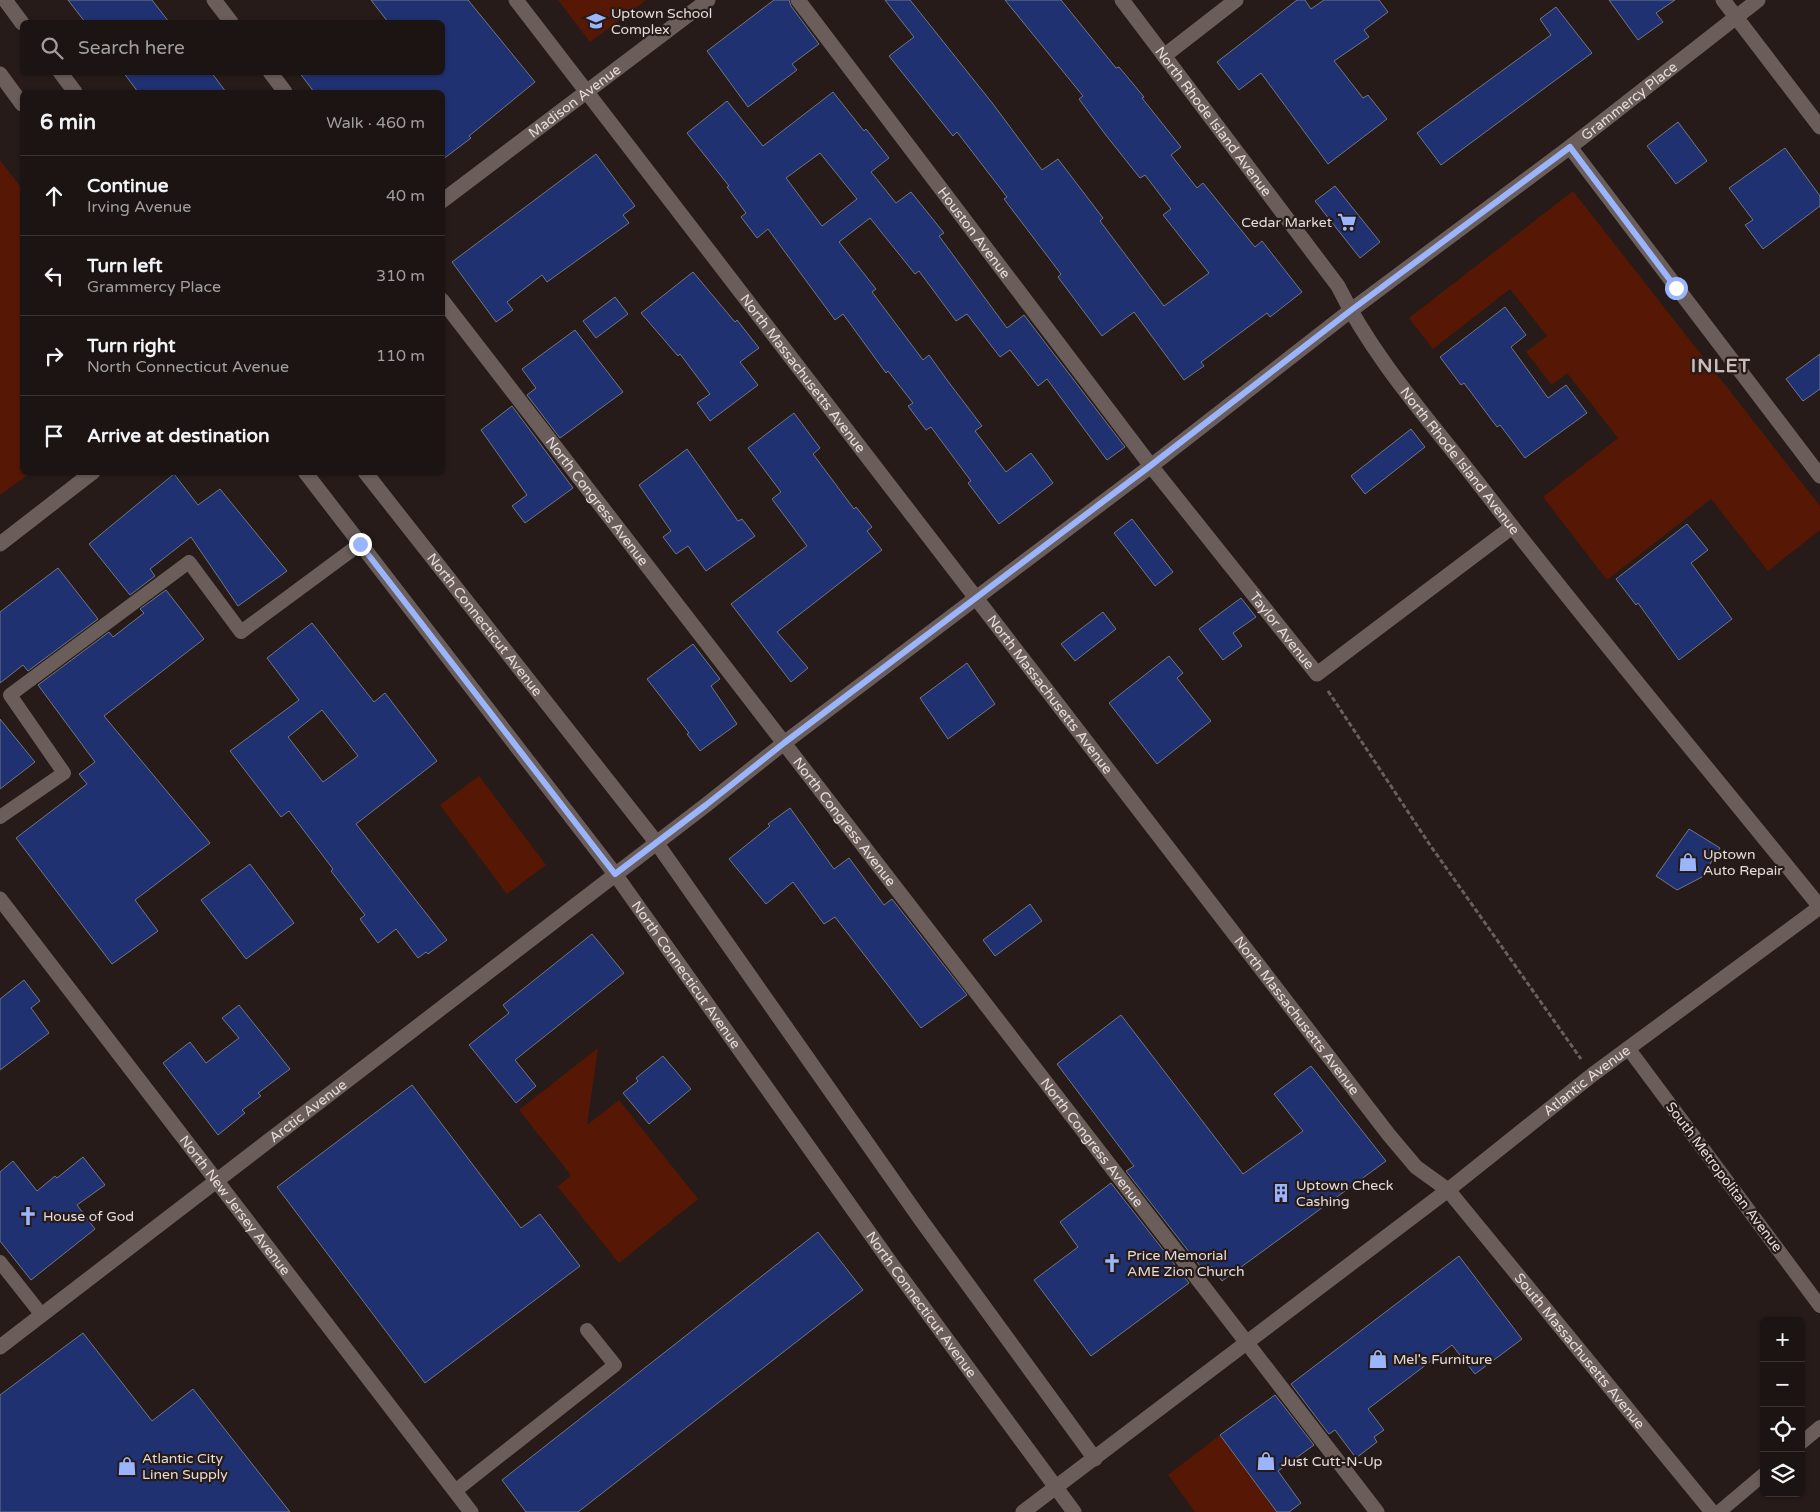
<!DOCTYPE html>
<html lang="en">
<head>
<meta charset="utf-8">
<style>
  body { margin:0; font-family:"Varela Round",sans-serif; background:#251d1b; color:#f1f3f6 }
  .controls { position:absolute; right:15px; bottom:15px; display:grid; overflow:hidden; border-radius:8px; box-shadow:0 1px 4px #0004 }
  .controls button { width:45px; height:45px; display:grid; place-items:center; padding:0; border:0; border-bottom:1px solid #3a3332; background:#1c1412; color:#f1f3f6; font:25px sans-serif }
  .stop { position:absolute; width:15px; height:15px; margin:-11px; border:4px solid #9bb5fd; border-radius:50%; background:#fff }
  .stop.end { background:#9bb5fd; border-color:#fff; box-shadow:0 1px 5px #0008 }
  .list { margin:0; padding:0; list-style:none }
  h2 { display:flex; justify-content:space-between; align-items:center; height:65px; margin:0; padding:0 20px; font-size:21px }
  h2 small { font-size:16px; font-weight:400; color:#a09e9f }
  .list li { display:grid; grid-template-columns:32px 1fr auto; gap:15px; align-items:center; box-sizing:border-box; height:80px; padding:0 20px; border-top:1px solid #3a3332 }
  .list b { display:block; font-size:19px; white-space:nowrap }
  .list p { margin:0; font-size:16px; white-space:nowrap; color:#a09e9f }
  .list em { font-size:16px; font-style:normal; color:#a09e9f }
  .icon { flex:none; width:28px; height:28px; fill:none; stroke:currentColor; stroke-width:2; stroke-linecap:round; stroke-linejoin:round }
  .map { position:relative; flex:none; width:1820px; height:1512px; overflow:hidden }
  .search { position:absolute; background:#1c1412; box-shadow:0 1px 4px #0004; left:20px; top:20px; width:425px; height:55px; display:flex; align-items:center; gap:12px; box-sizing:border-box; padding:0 18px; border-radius:8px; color:#a09e9f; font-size:19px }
  .panel { position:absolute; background:#1c1412; box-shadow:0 1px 4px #0004; left:20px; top:90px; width:425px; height:385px; border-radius:8px }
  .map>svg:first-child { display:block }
  .green { fill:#561804 }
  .building { fill:#203172; stroke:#727682; fill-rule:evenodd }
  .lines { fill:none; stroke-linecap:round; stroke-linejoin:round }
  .path { stroke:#695f5d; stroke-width:3; stroke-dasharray:5 2.5; stroke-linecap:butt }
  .service { stroke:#6b5e5a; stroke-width:14 }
  .minor { stroke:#6b5e5a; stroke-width:15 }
  .tertiary { stroke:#6b5e5a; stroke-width:15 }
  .route { stroke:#9bb5fd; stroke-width:6 }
  .labels { text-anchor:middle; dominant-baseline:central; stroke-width:4.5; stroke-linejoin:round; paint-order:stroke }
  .poi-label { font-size:14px; fill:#e5dddb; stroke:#261b18; text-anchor:start }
  .street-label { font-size:14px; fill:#e5dddb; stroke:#261b18 }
  .district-label { font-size:19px; font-weight:bold; letter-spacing:1px; fill:#cbbcb8; stroke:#261b18 }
</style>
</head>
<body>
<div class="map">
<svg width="1820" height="1512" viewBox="0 0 1820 1512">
  <rect width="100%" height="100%" fill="#261b18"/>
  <g class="green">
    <polygon points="558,0 646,0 590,42"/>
    <polygon points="0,160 22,189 22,472 30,473 0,495"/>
    <polygon points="1573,191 1820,506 1820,530 1768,571 1711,499 1607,580 1543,497 1618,438 1567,373 1552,385 1526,352 1547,336 1510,289 1433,349 1409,318"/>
    <polygon points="479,776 546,865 507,894 440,805"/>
    <polygon points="598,1048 587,1125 619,1100 698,1199 619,1263 558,1187 571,1175 519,1110"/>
    <polygon points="1220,1435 1277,1512 1195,1512 1168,1475"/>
  </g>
  <g class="building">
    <polygon points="68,0 152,0 169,22 85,22"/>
    <polygon points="371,0 468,0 535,82 469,136 471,138 442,160 442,92 314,92 299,72 442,72 442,22 388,22"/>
    <polygon points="774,0 789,0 791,6 819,44 792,64 797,70 748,107 707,51"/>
    <polygon points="885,0 910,0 993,104 1042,170 1058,159 1103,218 1100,221 1164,306 1209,273 1163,215 1171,209 1145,175 1140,178 1105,134 1079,99 1083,96 1005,0 1061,0 1116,68 1119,67 1144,97 1142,98 1181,147 1171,155 1197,188 1203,183 1255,247 1262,241 1302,292 1270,317 1267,313 1201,362 1204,366 1184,380 1134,312 1102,336 1058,277 1061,274 1004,199 1007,197 957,132 953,136 889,56 914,37"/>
    <polygon points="1297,0 1305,0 1311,9 1324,0 1379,0 1388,12 1364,30 1369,37 1334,61 1363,98 1368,95 1387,119 1328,164 1261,73 1239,90 1217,62"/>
    <polygon points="1609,0 1675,0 1656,13 1663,22 1638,40"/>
    <polygon points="1556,7 1592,53 1441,165 1417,133 1551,35 1540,19"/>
    <polygon points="123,72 211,72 226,92 138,92"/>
    <path d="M833,92L864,131L866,129L889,158L871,172L896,203L911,192L944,233L939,236L1007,328L1024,315L1125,447L1107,460L1047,379L1038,386L1010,350L1000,357L967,314L956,321L919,271L915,274L870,218L839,242L876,289L872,292L923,360L929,355L947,380L982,426L975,431L1006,472L1031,453L1053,483L999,524L968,483L971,481L931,427L926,430L908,406L913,403L888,371L886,373L843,314L835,320L768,229L757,238L741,217L746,213L727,187L729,186L687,133L727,101L763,146ZM820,153L857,199L822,226L786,178Z"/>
    <polygon points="1678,122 1707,161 1676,184 1647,146"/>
    <polygon points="1785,148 1820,196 1820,206 1763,249 1745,225 1753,220 1729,188"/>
    <polygon points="596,154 635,206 623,215 629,223 547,282 542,275 507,302 513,310 496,322 452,262"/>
    <polygon points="1335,186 1380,242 1360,258 1315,201"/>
    <polygon points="693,272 735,322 737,320 759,348 740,362 758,385 710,421 697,403 710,394 680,354 678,356 641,313"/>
    <polygon points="615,297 628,314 596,338 583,321"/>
    <polygon points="1505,307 1526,335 1511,347 1548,398 1566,385 1587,413 1525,458 1500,425 1497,427 1464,383 1461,385 1440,357"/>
    <polygon points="575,330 623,392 560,438 527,395 536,388 522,369"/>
    <polygon points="1820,354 1820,389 1803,401 1786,379"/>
    <polygon points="512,406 573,488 525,523 512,506 527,495 481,430"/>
    <polygon points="794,413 820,448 813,454 854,509 856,507 872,527 867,531 882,550 777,632 808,668 791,682 731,604 807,546 772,499 781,492 748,448"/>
    <polygon points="1411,429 1425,447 1365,494 1351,476"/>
    <polygon points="687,449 738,521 742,519 755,536 706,571 688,546 676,554 663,537 671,531 639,485"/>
    <polygon points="174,474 198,505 220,489 287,571 238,606 191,537 150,569 155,576 130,595 89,544"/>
    <polygon points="1132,519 1173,572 1155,586 1114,533"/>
    <polygon points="1687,524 1708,550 1691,563 1732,619 1679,660 1638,603 1636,605 1616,579"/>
    <polygon points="58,568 98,619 28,671 23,665 0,683 0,612"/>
    <polygon points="166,590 204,639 104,716 210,843 135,900 158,931 112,964 16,838 87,784 79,774 95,762 38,685 109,632 113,637 144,613 140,609"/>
    <polygon points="1241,598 1256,617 1233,633 1242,646 1223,660 1199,629"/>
    <polygon points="1103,612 1116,629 1075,661 1061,644"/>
    <path d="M312,623L374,702L385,693L437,761L356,824L447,940L428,954L426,952L418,958L396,929L378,943L360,919L365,915L331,871L333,869L289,811L281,817L230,751L299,700L267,658ZM322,710L358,756L323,782L288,737Z"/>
    <polygon points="693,644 720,679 711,686 737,724 700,751 687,734 689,733 647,679"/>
    <polygon points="1169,656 1183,673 1177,678 1211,721 1157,764 1109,703"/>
    <polygon points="967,663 995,704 948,739 920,698"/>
    <polygon points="0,719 35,762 0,789"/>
    <polygon points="790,808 834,869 849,858 884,905 892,899 967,995 921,1028 835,917 824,924 793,882 766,904 729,859 770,826 768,824"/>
    <polygon points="1689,829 1720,848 1702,877 1677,890 1656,876"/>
    <polygon points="250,864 294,923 246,959 201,900"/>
    <polygon points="1030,904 1042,921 995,956 983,940"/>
    <polygon points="592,934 624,973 515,1060 536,1086 516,1103 469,1045 509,1013 503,1005"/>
    <polygon points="24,980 40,1001 31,1008 49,1033 0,1070 0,999"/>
    <polygon points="239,1005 290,1069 258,1093 261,1096 242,1110 245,1113 218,1135 163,1063 190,1042 206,1063 239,1038 222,1018"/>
    <polygon points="1121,1015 1243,1174 1303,1131 1274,1094 1311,1066 1386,1161 1222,1281 1211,1266 1204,1271 1126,1171 1134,1166 1057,1064"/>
    <polygon points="663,1056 691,1089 649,1124 623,1093 638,1081 636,1078"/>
    <polygon points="412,1085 521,1228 540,1214 580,1266 425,1383 277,1187"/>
    <polygon points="83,1157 105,1185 77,1205 95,1229 31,1280 0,1241 0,1172 13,1161 37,1191 55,1176 57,1178"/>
    <polygon points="1111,1183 1189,1283 1091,1356 1034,1280 1078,1247 1060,1222"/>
    <polygon points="818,1232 863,1290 578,1512 526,1512 502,1480"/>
    <polygon points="1459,1256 1522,1339 1475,1374 1452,1345 1368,1409 1384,1430 1374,1437 1377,1442 1356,1458 1335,1430 1329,1434 1291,1384"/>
    <polygon points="83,1333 152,1421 193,1389 290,1512 0,1512 0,1395"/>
    <polygon points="1275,1395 1314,1445 1278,1471 1301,1503 1289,1512 1277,1512 1220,1435"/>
  </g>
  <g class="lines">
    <polyline class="path" points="1328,691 1430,845 1581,1059"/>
    <g class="service">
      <polyline points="0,817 64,773 10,695 189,562 241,632 360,544"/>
      <polyline points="1628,1048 1820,1306"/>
      <polyline points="0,1262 41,1314"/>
      <polyline points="1801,1443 1820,1427"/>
      <polyline points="455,1491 615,1365 587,1330"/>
      <polyline points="1719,1512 1764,1474"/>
    </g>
    <g class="minor">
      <polyline points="214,0 231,22"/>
      <path id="s1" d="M516,0L1389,1135L1416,1167L1448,1190"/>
      <path id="s2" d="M798,0L1151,466L1317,674L1512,527"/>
      <path id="s3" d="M1122,0L1338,286C1374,360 1432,423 1482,488C1592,630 1707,767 1820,907"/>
      <polyline points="1723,0 1820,127"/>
      <polyline points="1164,56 1236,0"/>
      <polyline points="270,72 285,92"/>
      <polyline points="1570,147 1820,476"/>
      <path id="s4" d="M442,300L1247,1343"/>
      <path id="s5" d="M0,899L471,1512"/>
    </g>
    <g class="tertiary">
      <polyline points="5,0 22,23"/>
      <polyline points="60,72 75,92"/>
      <polyline points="0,74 22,104"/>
      <path id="s6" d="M442,201L708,0"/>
      <path id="s7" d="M305,472L615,874L893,1266L1074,1512"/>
      <path id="s8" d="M365,472L656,842L921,1220L1095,1459"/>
      <polyline points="0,544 93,472"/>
      <path id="s9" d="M1448,1190L1712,1512"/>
      <polyline points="1247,1343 1377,1512"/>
      <path id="s10" d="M0,1347L706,805L784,743L1151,466L1350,311L1570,147L1758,0"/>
      <path id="s11" d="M1023,1512L1448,1190L1592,1075L1820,907"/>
    </g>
  </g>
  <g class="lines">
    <polyline class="route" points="360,544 615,874 706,805 784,743 1150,466 1350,311 1570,147 1676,288"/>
  </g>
  <defs>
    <g id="school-bare" transform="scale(1.5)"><path d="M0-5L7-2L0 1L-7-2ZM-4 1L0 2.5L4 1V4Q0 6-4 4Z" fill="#9bb5fd" stroke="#261b18" stroke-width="2.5" paint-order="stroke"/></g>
    <g id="supermarket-bare" transform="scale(1.5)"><path d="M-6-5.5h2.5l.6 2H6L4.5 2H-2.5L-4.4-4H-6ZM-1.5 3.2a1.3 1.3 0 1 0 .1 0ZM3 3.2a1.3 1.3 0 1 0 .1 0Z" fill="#9bb5fd" stroke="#261b18" stroke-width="2.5" paint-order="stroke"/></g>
    <g id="shop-bare" transform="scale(1.5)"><path d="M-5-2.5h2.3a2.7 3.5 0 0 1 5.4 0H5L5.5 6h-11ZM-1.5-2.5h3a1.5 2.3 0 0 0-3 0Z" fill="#9bb5fd" stroke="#261b18" stroke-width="2.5" paint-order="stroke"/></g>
    <g id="building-bare" transform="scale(1.5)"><path d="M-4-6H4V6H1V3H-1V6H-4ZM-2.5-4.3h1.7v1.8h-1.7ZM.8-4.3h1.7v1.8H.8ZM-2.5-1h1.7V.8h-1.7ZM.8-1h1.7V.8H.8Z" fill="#9bb5fd" stroke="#261b18" stroke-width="2.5" paint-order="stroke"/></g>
    <g id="church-bare" transform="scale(1.5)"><path d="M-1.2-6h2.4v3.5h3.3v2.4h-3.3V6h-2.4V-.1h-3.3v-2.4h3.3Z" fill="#9bb5fd" stroke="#261b18" stroke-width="2.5" paint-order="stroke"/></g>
  </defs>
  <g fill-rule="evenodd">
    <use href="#school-bare" x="596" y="21"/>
    <use href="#supermarket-bare" x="1347" y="222"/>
    <use href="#shop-bare" x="1688" y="862"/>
    <use href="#building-bare" x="1281" y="1193"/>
    <use href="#church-bare" x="28" y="1216"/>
    <use href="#church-bare" x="1112" y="1263"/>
    <use href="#shop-bare" x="1378" y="1359"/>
    <use href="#shop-bare" x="1266" y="1461"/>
    <use href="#shop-bare" x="127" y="1466"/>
  </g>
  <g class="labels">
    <g class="poi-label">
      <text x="611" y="13">Uptown School<tspan x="611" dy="16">Complex</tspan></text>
      <text x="1332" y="222" text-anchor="end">Cedar Market</text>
      <text x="1703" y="854">Uptown<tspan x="1703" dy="16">Auto Repair</tspan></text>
      <text x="1296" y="1185">Uptown Check<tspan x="1296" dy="16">Cashing</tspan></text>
      <text x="43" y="1216">House of God</text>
      <text x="1127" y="1255">Price Memorial<tspan x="1127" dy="16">AME Zion Church</tspan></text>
      <text x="1393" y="1359">Mel's Furniture</text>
      <text x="142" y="1458">Atlantic City<tspan x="142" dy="16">Linen Supply</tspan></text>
      <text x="1281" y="1461">Just Cutt-N-Up</text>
    </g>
    <g class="street-label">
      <text stroke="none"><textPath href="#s6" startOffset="166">Madison Avenue</textPath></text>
      <text stroke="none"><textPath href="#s10" startOffset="2051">Grammercy Place</textPath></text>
      <text stroke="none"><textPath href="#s3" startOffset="152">North Rhode Island Avenue</textPath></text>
      <text stroke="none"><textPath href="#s2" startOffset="292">Houston Avenue</textPath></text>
      <text stroke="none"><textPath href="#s1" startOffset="471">North Massachusetts Avenue</textPath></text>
      <text stroke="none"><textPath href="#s3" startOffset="572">North Rhode Island Avenue</textPath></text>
      <text stroke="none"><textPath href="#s4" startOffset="254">North Congress Avenue</textPath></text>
      <text stroke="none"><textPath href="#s8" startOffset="194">North Connecticut Avenue</textPath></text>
      <text stroke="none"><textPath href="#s2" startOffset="795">Taylor Avenue</textPath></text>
      <text stroke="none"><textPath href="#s1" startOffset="876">North Massachusetts Avenue</textPath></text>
      <text stroke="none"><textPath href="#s4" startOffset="659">North Congress Avenue</textPath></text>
      <text stroke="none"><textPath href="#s7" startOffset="631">North Connecticut Avenue</textPath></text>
      <text stroke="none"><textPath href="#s1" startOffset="1281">North Massachusetts Avenue</textPath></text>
      <text stroke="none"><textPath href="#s11" startOffset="710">Atlantic Avenue</textPath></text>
      <text stroke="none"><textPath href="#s10" startOffset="388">Arctic Avenue</textPath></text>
      <text stroke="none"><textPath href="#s4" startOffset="1064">North Congress Avenue</textPath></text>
      <text transform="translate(1724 1177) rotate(53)">South Metropolitan Avenue</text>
      <text stroke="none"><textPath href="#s5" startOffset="386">North New Jersey Avenue</textPath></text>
      <text stroke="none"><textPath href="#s7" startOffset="1036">North Connecticut Avenue</textPath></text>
      <text stroke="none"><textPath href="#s9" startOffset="208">South Massachusetts Avenue</textPath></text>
    </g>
    <g class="district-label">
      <text x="1721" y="366">INLET</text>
    </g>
  </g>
</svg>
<div class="controls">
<button>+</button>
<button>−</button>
<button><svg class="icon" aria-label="locate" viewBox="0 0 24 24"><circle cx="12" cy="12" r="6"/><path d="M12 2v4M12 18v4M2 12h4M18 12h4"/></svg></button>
<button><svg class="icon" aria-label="layers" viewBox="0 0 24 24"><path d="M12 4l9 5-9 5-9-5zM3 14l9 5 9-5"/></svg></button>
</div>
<div class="stop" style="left:1676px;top:288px"></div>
<div class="stop end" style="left:360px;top:544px"></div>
<div class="search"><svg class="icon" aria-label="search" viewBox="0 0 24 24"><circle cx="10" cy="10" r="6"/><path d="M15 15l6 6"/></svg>Search here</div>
<section class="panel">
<h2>6 min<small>Walk · 460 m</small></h2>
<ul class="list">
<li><svg class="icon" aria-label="ahead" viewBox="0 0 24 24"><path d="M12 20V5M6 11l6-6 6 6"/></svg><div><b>Continue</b><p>Irving Avenue</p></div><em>40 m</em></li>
<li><svg class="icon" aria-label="left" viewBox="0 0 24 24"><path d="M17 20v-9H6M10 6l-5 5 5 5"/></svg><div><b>Turn left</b><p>Grammercy Place</p></div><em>310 m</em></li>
<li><svg class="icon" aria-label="right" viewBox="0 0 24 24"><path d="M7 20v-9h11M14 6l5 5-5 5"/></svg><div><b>Turn right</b><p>North Connecticut Avenue</p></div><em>110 m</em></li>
<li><svg class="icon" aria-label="arrive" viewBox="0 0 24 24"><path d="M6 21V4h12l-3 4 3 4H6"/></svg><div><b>Arrive at destination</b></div></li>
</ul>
</section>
</div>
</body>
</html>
